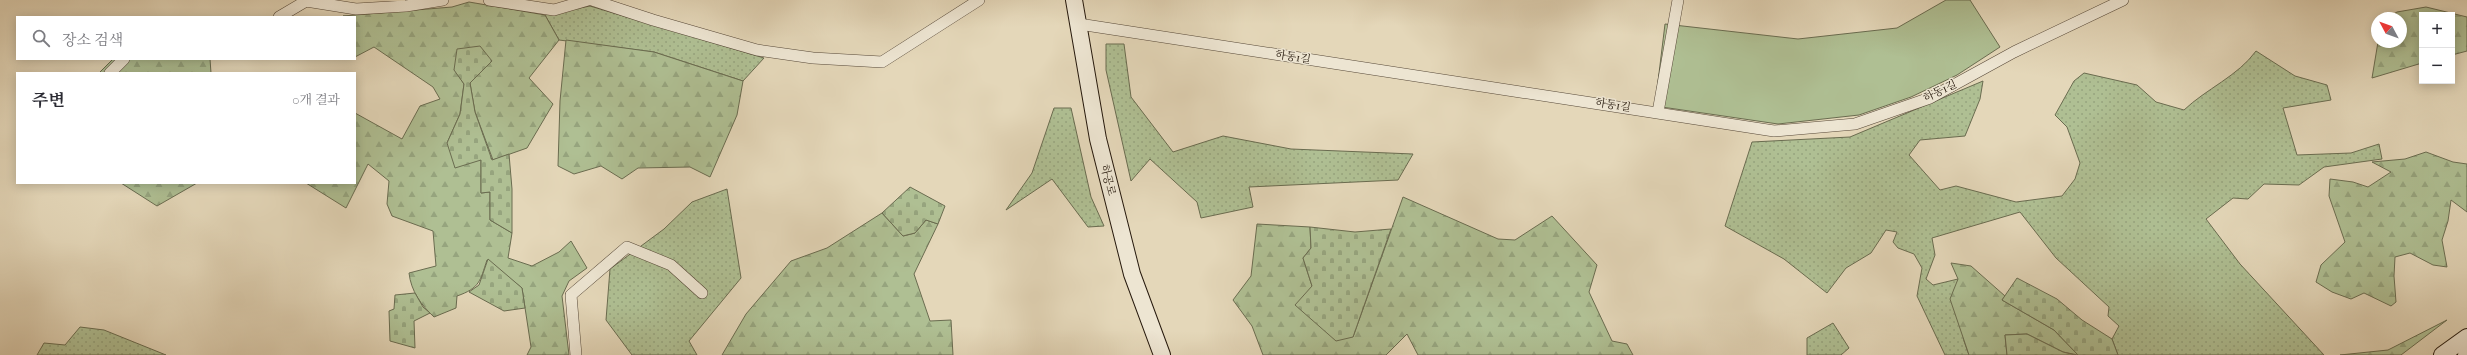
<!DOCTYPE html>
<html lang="ko">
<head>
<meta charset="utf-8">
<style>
  body { margin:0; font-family:"IM FELL French Canon","Noto Serif KR",serif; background:#f7f7f7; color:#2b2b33 }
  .controls { position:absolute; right:12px; top:12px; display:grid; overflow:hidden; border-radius:0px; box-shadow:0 2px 10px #0003 }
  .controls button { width:36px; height:36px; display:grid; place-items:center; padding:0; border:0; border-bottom:1px solid #e1e1e2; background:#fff; color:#2b2b33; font:20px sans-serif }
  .compass { position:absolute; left:2371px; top:12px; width:36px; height:36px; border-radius:50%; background:#fff; box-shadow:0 2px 10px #0003; rotate:311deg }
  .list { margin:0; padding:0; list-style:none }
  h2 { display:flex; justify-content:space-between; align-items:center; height:52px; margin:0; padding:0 16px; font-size:17px }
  h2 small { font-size:13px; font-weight:400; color:#7c7c81 }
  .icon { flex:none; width:22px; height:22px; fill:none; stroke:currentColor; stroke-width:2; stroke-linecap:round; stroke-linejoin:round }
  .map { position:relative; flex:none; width:2467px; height:355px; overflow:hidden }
  .search { position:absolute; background:#fff; box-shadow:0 2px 10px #0003; left:16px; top:16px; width:340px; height:44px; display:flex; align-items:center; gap:10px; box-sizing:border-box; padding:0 14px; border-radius:0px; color:#7c7c81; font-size:15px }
  .panel { position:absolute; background:#fff; box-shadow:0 2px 10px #0003; left:16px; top:72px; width:340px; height:112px; border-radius:0px }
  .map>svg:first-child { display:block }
  .grass { fill:url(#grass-dots); stroke:#6a6c50 }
  .forest { fill:url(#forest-firs); stroke:#6a6c50 }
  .cemetery { fill:url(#cemetery-stones); stroke:#6a6c50 }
  .park { fill:#afbf93; stroke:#6a6c50 }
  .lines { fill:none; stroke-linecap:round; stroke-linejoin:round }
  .street-casing { stroke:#564838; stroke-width:12 }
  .secondary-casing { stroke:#26190d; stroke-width:18 }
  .street { stroke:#ede5d2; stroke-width:11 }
  .secondary { stroke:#ede5d2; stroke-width:16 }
  .labels { text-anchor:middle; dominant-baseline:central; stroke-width:3; stroke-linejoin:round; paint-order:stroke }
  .street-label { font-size:11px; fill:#26190d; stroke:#ede5d2 }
</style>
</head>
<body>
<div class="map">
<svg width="2467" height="355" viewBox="0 0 2467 355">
  <defs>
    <pattern id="grass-dots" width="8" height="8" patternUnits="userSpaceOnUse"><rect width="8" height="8" fill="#afbf93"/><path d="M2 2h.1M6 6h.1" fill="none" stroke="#96a47e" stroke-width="1.8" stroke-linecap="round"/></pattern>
    <pattern id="forest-firs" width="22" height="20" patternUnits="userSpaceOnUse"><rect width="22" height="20" fill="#afbf93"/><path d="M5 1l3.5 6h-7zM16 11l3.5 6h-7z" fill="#96a47e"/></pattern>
    <pattern id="cemetery-stones" width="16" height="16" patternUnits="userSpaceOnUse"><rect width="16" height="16" fill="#afbf93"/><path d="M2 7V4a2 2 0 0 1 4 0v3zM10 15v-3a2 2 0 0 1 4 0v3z" fill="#96a47e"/></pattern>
  </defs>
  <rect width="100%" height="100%" fill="#e4d7b9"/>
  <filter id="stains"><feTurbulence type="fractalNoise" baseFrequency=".005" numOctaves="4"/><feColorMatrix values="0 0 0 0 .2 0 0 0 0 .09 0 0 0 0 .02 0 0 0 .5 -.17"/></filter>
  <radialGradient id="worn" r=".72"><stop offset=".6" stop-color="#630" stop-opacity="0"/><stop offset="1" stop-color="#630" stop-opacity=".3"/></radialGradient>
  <g class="grass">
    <polygon points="590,6 764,58 743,81 654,52 559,40 545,15"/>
    <polygon points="1106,44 1124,44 1131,97 1173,152 1223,136 1291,149 1413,154 1398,180 1249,187 1253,207 1201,218 1197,202 1150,159 1131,181 1106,70"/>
    <path d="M2256,51L2295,76L2327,85L2331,100L2283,108L2297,155L2351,153L2379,144L2382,159L2324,167L2299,185L2264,184L2248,199L2233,198L2206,219L2240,264L2324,355H2118L2112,339L2119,326L2108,316L2109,307L2056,258L2020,212L1932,238L1935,255L1926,279L1933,285L1958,279L1964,341L1969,355H1945L1917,296L1922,268L1914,254L1898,248L1893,242L1897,232L1886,230L1871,253L1846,268L1827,293L1784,259L1725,226L1752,142L1850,137L1983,81L1980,99L1965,136L1920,140L1909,155L1940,190L1956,186L2016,202L2062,196L2075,179L2080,163L2067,127L2055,115L2074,81L2084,73L2137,85L2156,102L2184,110C2206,89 2238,76 2256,51Z"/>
    <polygon points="1054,108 1071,108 1091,197 1104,226 1088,227 1052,179 1006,210 1032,173"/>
    <polygon points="727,189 741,278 689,341 697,355 632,355 606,320 610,269 664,229 692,202"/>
    <polygon points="1833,323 1849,348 1841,355 1807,355 1807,338"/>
    <polygon points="80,327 104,330 166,355 37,355 44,343 65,345"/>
  </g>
  <g class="forest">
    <path d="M469,2L545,15L559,40L529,78L553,104L527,148L493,160L475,112L470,83L492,61L454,69L464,84L460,114L447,143L481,160V193L490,192V220L512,233L508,258L532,266L559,252L571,241L587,268L569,281L562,296L569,355H527L531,347L522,288L487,260C480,281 480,288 457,296L456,308L434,317C421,305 411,291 409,273L436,266L433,231L392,216L387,204L389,181L368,164L346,208L306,183H355V113L402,139L420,106L440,99L433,87L374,47L355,57V17L343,16L452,7Z"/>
    <polygon points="2426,7 2467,17 2467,51 2452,55 2452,15 2422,15 2422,63 2372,78 2378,42 2401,42 2401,18 2387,18 2397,12"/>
    <polygon points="566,40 654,52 743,81 737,115 710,177 690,167 638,168 622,179 601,166 574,174 558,166 560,101"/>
    <polygon points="113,59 210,59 211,73 99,73"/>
    <polygon points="2426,152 2453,162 2467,164 2467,212 2451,200 2448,221 2442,240 2447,267 2433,265 2410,253 2395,257 2394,276 2396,302 2391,306 2364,293 2351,299 2332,292 2316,282 2321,265 2345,242 2329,196 2330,179 2353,182 2368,187 2391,172 2372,162 2405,159"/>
    <polygon points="121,183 197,183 157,206"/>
    <polygon points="1403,197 1498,239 1515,240 1552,216 1597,265 1589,292 1612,341 1627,344 1633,355 1418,355 1407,334 1386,355 1263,355 1252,326 1233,300 1251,276 1257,224 1310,227 1311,248 1303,258 1312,286 1353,337"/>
    <polygon points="882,213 903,236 915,233 926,220 938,224 914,274 930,321 951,320 953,355 722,355 746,314 791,261 827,248"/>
    <polygon points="1951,263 1971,266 2005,296 2002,300 2054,330 2078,355 2063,352 2027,334 2005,335 2007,355 1969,355 1950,299 1958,279"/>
    <polygon points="2447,320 2401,355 2340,355 2388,350"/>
  </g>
  <g class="cemetery">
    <polygon points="480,46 492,61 470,83 475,112 492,160 509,154 512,189 512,233 490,220 490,192 481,193 481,160 455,168 447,143 460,114 464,84 454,70 457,49"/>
    <polygon points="910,187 945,206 938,224 926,220 915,233 903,236 882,213"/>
    <polygon points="1310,227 1355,232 1391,229 1353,337 1336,341 1295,305 1312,286 1303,258 1311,248"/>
    <polygon points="488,259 522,288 525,308 504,311 469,292 479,285"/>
    <polygon points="2017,278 2057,299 2082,320 2112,339 2118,355 2078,355 2054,330 2002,300"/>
    <polygon points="415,293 423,307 430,313 414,321 415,348 390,341 389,311 394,309 395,295"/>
    <polygon points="2027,334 2063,352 2075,355 2007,355 2005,335"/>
  </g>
  <polygon class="park" points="1946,0 1970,0 2000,47 1957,75 1911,97 1859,115 1778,124 1655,106 1665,24 1798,39 1897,28"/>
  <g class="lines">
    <g class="street-casing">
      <g id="street">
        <polyline points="489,0 554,10 588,0"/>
        <polyline points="592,0 653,20 757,50 813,58 882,62 979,0"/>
        <polyline points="279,17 306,1 356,9 406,6 443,0"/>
        <polyline points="1079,24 1774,131 1855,124 1930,98 2014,52 2123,0"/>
        <polyline points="110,73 124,59"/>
        <polyline points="1658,112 1678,0"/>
        <polyline points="576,355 571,295 627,247 671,265 702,293"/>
      </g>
    </g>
    <g class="secondary-casing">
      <g id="secondary">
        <polyline points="1074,0 1098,139 1132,274 1162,355"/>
        <polyline points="2442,355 2467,337"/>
        <polyline points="2466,355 2467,354"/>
      </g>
    </g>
    <use href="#street" class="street"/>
    <use href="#secondary" class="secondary"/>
  </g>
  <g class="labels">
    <g class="street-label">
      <text transform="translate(1293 57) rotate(9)">하동1길</text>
      <text transform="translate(1940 91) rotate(-26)">하동1길</text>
      <text transform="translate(1613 105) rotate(9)">하동1길</text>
      <text transform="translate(1108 180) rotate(76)">하공로</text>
    </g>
  </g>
  <rect width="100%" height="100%" filter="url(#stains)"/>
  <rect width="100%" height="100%" fill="url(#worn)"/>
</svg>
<div class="controls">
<button>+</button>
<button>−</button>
</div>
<svg class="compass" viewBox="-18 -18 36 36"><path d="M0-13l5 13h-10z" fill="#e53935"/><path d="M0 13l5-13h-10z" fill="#7c7c81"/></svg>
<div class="search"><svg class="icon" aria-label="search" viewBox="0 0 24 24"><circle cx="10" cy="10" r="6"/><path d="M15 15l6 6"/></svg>장소 검색</div>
<section class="panel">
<h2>주변<small>0개 결과</small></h2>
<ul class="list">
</ul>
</section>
</div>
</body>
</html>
